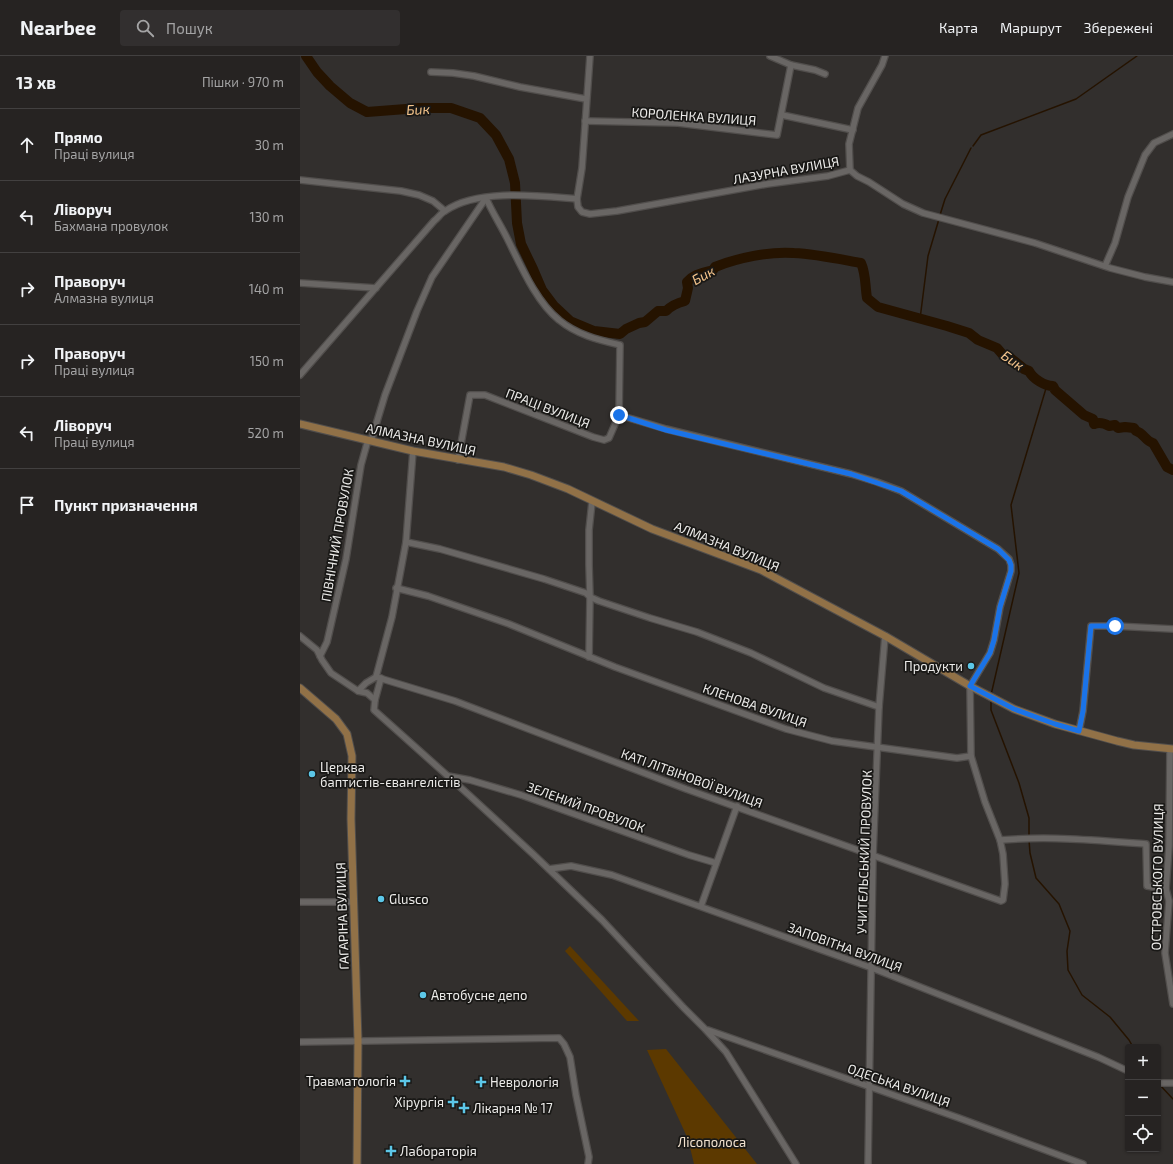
<!DOCTYPE html>
<html lang="uk">
<head>
<meta charset="utf-8">
<style>
  body { margin:0; font-family:"Exo 2",sans-serif; background:#322f2f; color:#f1f3f6 }
  .controls { position:absolute; right:12px; bottom:12px; display:grid; overflow:hidden; border-radius:4px; box-shadow:0 1px 3px #0004 }
  .controls button { width:36px; height:36px; display:grid; place-items:center; padding:0; border:0; border-bottom:1px solid #424040; background:#262322; color:#f1f3f6; font:20px sans-serif }
  .stop { position:absolute; width:12px; height:12px; margin:-9px; border:3px solid #1a73e8; border-radius:50%; background:#fff }
  .stop.end { background:#1a73e8; border-color:#fff; box-shadow:0 1px 4px #0008 }
  .list { margin:0; padding:0; list-style:none }
  h2 { display:flex; justify-content:space-between; align-items:center; height:52px; margin:0; padding:0 16px; font-size:17px }
  h2 small { font-size:13px; font-weight:400; color:#a4a4a5 }
  .list li { display:grid; grid-template-columns:26px 1fr auto; gap:12px; align-items:center; box-sizing:border-box; height:72px; padding:0 16px; border-top:1px solid #424040 }
  .list b { display:block; font-size:15px; white-space:nowrap }
  .list p { margin:0; font-size:13px; white-space:nowrap; color:#a4a4a5 }
  .list em { font-size:13px; font-style:normal; color:#a4a4a5 }
  .icon { flex:none; width:22px; height:22px; fill:none; stroke:currentColor; stroke-width:2; stroke-linecap:round; stroke-linejoin:round }
  .map { position:relative; flex:none; width:873px; height:1108px; overflow:hidden }
  header { display:flex; align-items:center; gap:24px; box-sizing:border-box; height:56px; padding:0 20px; background:#262322; border-bottom:1px solid #424040 }
  header strong { font-size:19px }
  nav { display:flex; gap:22px; margin-inline-start:auto; font-size:14px }
  .search { width:280px; height:36px; background:#322f2f; display:flex; align-items:center; gap:10px; box-sizing:border-box; padding:0 14px; border-radius:4px; color:#a4a4a5; font-size:15px }
  main { display:flex }
  aside { flex:1; background:#262322 }
  .map>svg:first-child { display:block }
  .green { fill:#5c3900 }
  .lines { fill:none; stroke-linecap:round; stroke-linejoin:round }
  .stream { stroke:#251300; stroke-width:1.5 }
  .river { stroke:#251300; stroke-width:10 }
  .minor-casing { stroke:#514e4c; stroke-width:8 }
  .major-casing { stroke:#514e4c; stroke-width:9 }
  .minor { stroke:#696664; stroke-width:5.5 }
  .major { stroke:#917147; stroke-width:7 }
  .route { stroke:#1a73e8; stroke-width:5 }
  .poi-dot { fill:#5cc7e8; stroke:#191816; stroke-width:1.5 }
  .labels { text-anchor:middle; dominant-baseline:central; stroke-width:3.5; stroke-linejoin:round; paint-order:stroke }
  .street-label { font-size:13px; fill:#ecebe9; stroke:#191816 }
  .poi-label { font-size:13px; fill:#ecebe9; stroke:#191816; text-anchor:start }
  .park-label { font-size:13px; fill:#f2e2cf; stroke:#191816 }
  .water-label { font-size:14px; font-style:italic; fill:#f4c38a; stroke:#191816 }
</style>
</head>
<body>
<header>
<strong>Nearbee</strong>
<div class="search"><svg class="icon" aria-label="search" viewBox="0 0 24 24"><circle cx="10" cy="10" r="6"/><path d="M15 15l6 6"/></svg>Пошук</div>
<nav><a>Карта</a><a>Маршрут</a><a>Збережені</a></nav>
</header>
<main>
<aside>
<h2>13 хв<small>Пішки · 970 m</small></h2>
<ul class="list">
<li><svg class="icon" aria-label="ahead" viewBox="0 0 24 24"><path d="M12 20V5M6 11l6-6 6 6"/></svg><div><b>Прямо</b><p>Праці вулиця</p></div><em>30 m</em></li>
<li><svg class="icon" aria-label="left" viewBox="0 0 24 24"><path d="M17 20v-9H6M10 6l-5 5 5 5"/></svg><div><b>Ліворуч</b><p>Бахмана провулок</p></div><em>130 m</em></li>
<li><svg class="icon" aria-label="right" viewBox="0 0 24 24"><path d="M7 20v-9h11M14 6l5 5-5 5"/></svg><div><b>Праворуч</b><p>Алмазна вулиця</p></div><em>140 m</em></li>
<li><svg class="icon" aria-label="right" viewBox="0 0 24 24"><path d="M7 20v-9h11M14 6l5 5-5 5"/></svg><div><b>Праворуч</b><p>Праці вулиця</p></div><em>150 m</em></li>
<li><svg class="icon" aria-label="left" viewBox="0 0 24 24"><path d="M17 20v-9H6M10 6l-5 5 5 5"/></svg><div><b>Ліворуч</b><p>Праці вулиця</p></div><em>520 m</em></li>
<li><svg class="icon" aria-label="arrive" viewBox="0 0 24 24"><path d="M6 21V4h12l-3 4 3 4H6"/></svg><div><b>Пункт призначення</b></div></li>
</ul>
</aside>
<div class="map">
<svg width="873" height="1108" viewBox="0 0 873 1108">
  <rect width="100%" height="100%" fill="#322f2d"/>
  <g class="green">
    <polygon points="270,890 339,965 327,965 265,895"/>
    <polygon points="366,993 457,1108 394,1108 388,1083 347,994"/>
  </g>
  <g class="lines">
    <g class="stream">
      <polyline points="673,90 681,79 776,43 837,0"/>
      <polyline points="640,159 645,143 671,92"/>
      <polyline points="620,263 628,200 639,163"/>
      <polyline points="691,639 719,517 711,449 747,329"/>
      <polyline points="691,645 691,654 719,727 729,762 729,780"/>
      <polyline points="729,784 730,797 736,822 759,848 770,875 767,895 768,914 782,939 810,961 829,984 833,991"/>
      <polyline points="859,1028 873,1043"/>
    </g>
    <path class="river" d="M6,0L17,16L30,30L50,47L67,56L119,52H151L180,62L196,79L209,103L215,127L217,167L221,188L233,213L242,234L254,250L270,265L294,275L320,278L326,273L339,267L345,266L358,255H366C372,249 377,247 385,245L388,232L387,226C394,218 403,217 413,214L415,211C437,202 470,195 494,197C516,198 539,203 561,207C566,218 565,230 567,242L578,251L647,270L669,277L678,284L697,292L703,299L708,300L724,313L729,315C733,323 745,330 753,330L755,334L784,359L793,363L794,368C799,366 804,367 809,370L815,369L818,372L825,371L834,372L836,375C844,377 845,385 853,387L867,411L873,414"/>
    <g class="minor-casing">
      <g id="minor">
        <polyline points="290,0 282,112 277,143 278,151 282,156 290,158 317,155 467,128 528,120 550,114 557,120 569,126 603,148 623,157 735,187 810,212 845,221 873,226"/>
        <polyline points="491,9 515,14 525,18"/>
        <polyline points="131,16 153,17 174,20 220,31 286,43"/>
        <polyline points="482,59 553,74"/>
        <polyline points="285,65 378,67 477,79 491,9 470,0"/>
        <polyline points="550,114 549,88 558,52 582,9 585,0"/>
        <polyline points="0,124 101,135 119,139 133,145 145,155"/>
        <path d="M186,142C192,156 200,168 207,182C220,208 236,246 259,264C277,279 299,284 320,289L319,359"/>
        <polyline points="805,210 815,187 828,141 845,99 854,87 873,78"/>
        <polyline points="0,227 76,232"/>
        <path d="M0,319L134,165C138,162 141,157 145,155C178,132 240,140 277,143"/>
        <polyline points="71,385 85,339 117,255 132,221 186,142"/>
        <polyline points="158,404 170,339 185,339 293,381 304,384 309,382 319,359 366,373 551,418 577,426 601,435 698,493 709,503 711,509 711,515 700,551 694,584 690,597 670,630 671,700"/>
        <polyline points="106,486 140,493 244,523 286,537 290,541 299,545 350,562 397,576 451,597 524,632 579,651"/>
        <polyline points="0,580 17,594 22,604 31,617 58,635 67,637 75,644 74,654 169,739 233,798 302,864 383,951 405,973 426,996 496,1108"/>
        <polyline points="20,600 27,586 46,503 61,409 68,384"/>
        <polyline points="289,601 290,541 289,509 289,474 292,446"/>
        <polyline points="76,621 155,645 386,733 701,845 703,844 705,828 703,798 700,784 685,746 671,700 657,702 532,685 486,673 315,611 209,568 128,540 96,532"/>
        <polyline points="58,635 66,627 76,621 92,561 106,486 113,395"/>
        <polyline points="75,644 81,622"/>
        <polyline points="779,675 783,655 791,570 815,570 873,573"/>
        <polyline points="870,693 869,790 866,833 869,845 865,897 873,948"/>
        <polyline points="148,720 170,724 221,739 389,799 416,807"/>
        <path d="M700,784C750,780 796,784 846,788L847,830L866,833"/>
        <polyline points="249,813 271,810 312,819 572,912 798,1001 828,1015"/>
        <polyline points="0,846 54,846"/>
        <polyline points="401,850 437,750"/>
        <polyline points="408,974 659,1062 783,1108"/>
        <polyline points="0,986 259,982 264,988 270,1001 276,1039 289,1101 288,1108"/>
        <polyline points="858,1027 873,1027"/>
        <polyline points="568,1108 573,799 579,651 585,580"/>
      </g>
    </g>
    <g class="major-casing">
      <g id="major">
        <polyline points="0,368 113,395 204,411 231,419 268,433 352,473 461,514 585,580 670,630 714,653 755,668 817,685 834,689 873,693"/>
        <polyline points="0,632 36,663 47,678 52,700 51,763 58,985 57,1108"/>
      </g>
    </g>
    <use href="#minor" class="minor"/>
    <use href="#major" class="major"/>
  </g>
  <g class="lines">
    <polyline class="route" points="319,359 366,374 551,418 601,435 698,493 709,504 711,509 711,515 700,551 694,584 690,597 670,630 714,653 755,668 779,675 783,655 791,570 815,570"/>
  </g>
  <g class="poi-dot">
    <circle cx="671" cy="610" r="4"/>
    <circle cx="12" cy="718" r="4"/>
    <circle cx="81" cy="843" r="4"/>
    <circle cx="123" cy="939" r="4"/>
    <path d="M103 1019h4v4h4v4h-4v4h-4v-4h-4v-4h4z"/>
    <path d="M179 1020h4v4h4v4h-4v4h-4v-4h-4v-4h4z"/>
    <path d="M151 1040h4v4h4v4h-4v4h-4v-4h-4v-4h4z"/>
    <path d="M162 1046h4v4h4v4h-4v4h-4v-4h-4v-4h4z"/>
    <path d="M89 1089h4v4h4v4h-4v4h-4v-4h-4v-4h4z"/>
  </g>
  <g class="labels">
    <g class="street-label">
      <text transform="translate(394 60) rotate(4)">КОРОЛЕНКА ВУЛИЦЯ</text>
      <text transform="translate(486 114) rotate(-10)">ЛАЗУРНА ВУЛИЦЯ</text>
      <text transform="translate(248 352) rotate(21)">ПРАЦІ ВУЛИЦЯ</text>
      <text transform="translate(121 383) rotate(12)">АЛМАЗНА ВУЛИЦЯ</text>
      <text transform="translate(37 479) rotate(-80)">ПІВНІЧНИЙ ПРОВУЛОК</text>
      <text transform="translate(427 490) rotate(22)">АЛМАЗНА ВУЛИЦЯ</text>
      <text transform="translate(455 649) rotate(19)">КЛЕНОВА ВУЛИЦЯ</text>
      <text transform="translate(392 722) rotate(20)">КАТІ ЛІТВІНОВОЇ ВУЛИЦЯ</text>
      <text transform="translate(286 751) rotate(20)">ЗЕЛЕНИЙ ПРОВУЛОК</text>
      <text transform="translate(564 796) rotate(-88)">УЧИТЕЛЬСЬКИЙ ПРОВУЛОК</text>
      <text transform="translate(857 821) rotate(-89)">ОСТРОВСЬКОГО ВУЛИЦЯ</text>
      <text transform="translate(42 860) rotate(-92)">ГАГАРІНА ВУЛИЦЯ</text>
      <text transform="translate(545 891) rotate(20)">ЗАПОВІТНА ВУЛИЦЯ</text>
      <text transform="translate(599 1029) rotate(19)">ОДЕСЬКА ВУЛИЦЯ</text>
    </g>
    <g class="poi-label">
      <text x="663" y="610" text-anchor="end">Продукти</text>
      <text x="20" y="711">Церква<tspan x="20" dy="15">баптистів-євангелістів</tspan></text>
      <text x="89" y="843">Glusco</text>
      <text x="131" y="939">Автобусне депо</text>
      <text x="96" y="1025" text-anchor="end">Травматологія</text>
      <text x="190" y="1026">Неврологія</text>
      <text x="144" y="1046" text-anchor="end">Хірургія</text>
      <text x="173" y="1052">Лікарня № 17</text>
      <text x="100" y="1095">Лабораторія</text>
    </g>
    <g class="park-label">
      <text x="412" y="1086">Лісополоса</text>
    </g>
    <g class="water-label">
      <text transform="translate(118 53) rotate(-3)">Бик</text>
      <text transform="translate(403 219) rotate(-29)">Бик</text>
      <text transform="translate(713 304) rotate(35)">Бик</text>
    </g>
  </g>
</svg>
<div class="controls">
<button>+</button>
<button>−</button>
<button><svg class="icon" aria-label="locate" viewBox="0 0 24 24"><circle cx="12" cy="12" r="6"/><path d="M12 2v4M12 18v4M2 12h4M18 12h4"/></svg></button>
</div>
<div class="stop" style="left:815px;top:570px"></div>
<div class="stop end" style="left:319px;top:359px"></div>
</div>
</main>
</body>
</html>
